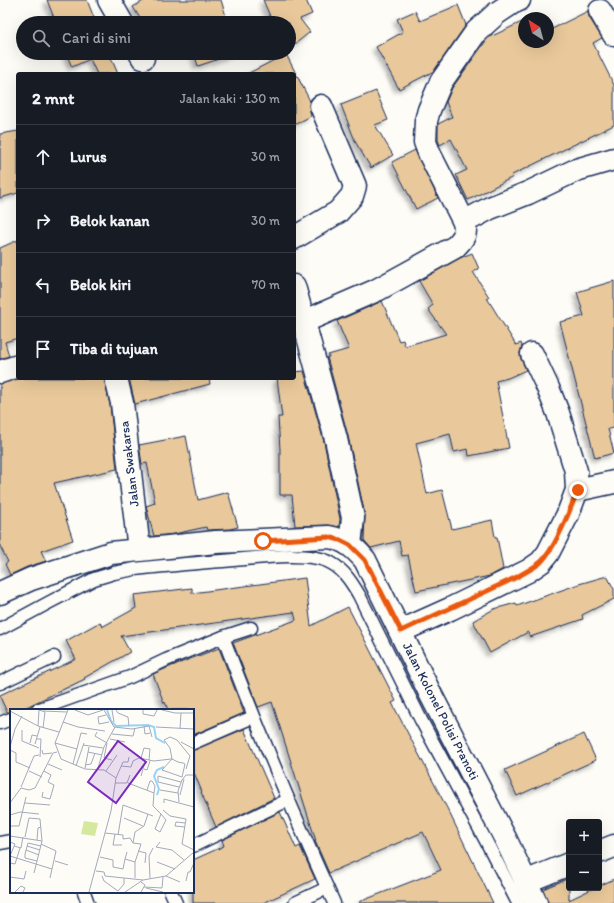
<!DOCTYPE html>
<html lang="id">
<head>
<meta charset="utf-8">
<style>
  body { margin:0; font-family:Itim,sans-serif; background:#20242c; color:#f1f3f6 }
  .controls { position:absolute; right:12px; bottom:12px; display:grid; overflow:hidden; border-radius:4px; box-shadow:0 4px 16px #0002 }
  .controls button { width:36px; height:36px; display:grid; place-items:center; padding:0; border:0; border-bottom:1px solid #363941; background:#171b24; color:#f1f3f6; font:20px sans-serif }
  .compass { position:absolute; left:518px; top:12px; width:36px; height:36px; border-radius:50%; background:#171b24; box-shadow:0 4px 16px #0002; rotate:324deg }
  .stop { position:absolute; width:12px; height:12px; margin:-9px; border:3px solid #ea580c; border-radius:50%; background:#fff }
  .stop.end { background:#ea580c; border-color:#fff; box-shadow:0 1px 4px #0008 }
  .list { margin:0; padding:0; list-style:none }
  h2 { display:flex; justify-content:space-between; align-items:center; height:52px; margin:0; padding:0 16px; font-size:17px }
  h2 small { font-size:13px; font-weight:400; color:#9ea1a6 }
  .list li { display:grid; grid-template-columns:26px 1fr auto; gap:12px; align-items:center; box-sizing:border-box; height:64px; padding:0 16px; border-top:1px solid #363941 }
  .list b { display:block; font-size:15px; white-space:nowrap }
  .list em { font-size:13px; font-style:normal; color:#9ea1a6 }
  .icon { flex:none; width:22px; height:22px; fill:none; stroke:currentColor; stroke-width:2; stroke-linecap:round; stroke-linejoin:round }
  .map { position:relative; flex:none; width:614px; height:903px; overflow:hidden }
  .search { position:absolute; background:#171b24; box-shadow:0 4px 16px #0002; left:16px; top:16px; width:280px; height:44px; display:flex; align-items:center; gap:10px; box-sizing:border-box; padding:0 14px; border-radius:22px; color:#9ea1a6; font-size:15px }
  .panel { position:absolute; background:#171b24; box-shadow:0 4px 16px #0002; left:16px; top:72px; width:280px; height:308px; border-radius:4px }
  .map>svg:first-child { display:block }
  .building { fill:#e9c99b; stroke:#1b2f5e; filter:url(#shadow) }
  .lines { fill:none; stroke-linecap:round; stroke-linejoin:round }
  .lane-casing { stroke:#1b2f5e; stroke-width:15 }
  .street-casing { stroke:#1b2f5e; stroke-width:25 }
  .secondary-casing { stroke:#1b2f5e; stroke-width:25 }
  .lane { stroke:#fdfcf7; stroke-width:12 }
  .street { stroke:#fdfcf7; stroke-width:22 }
  .secondary { stroke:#fdfcf7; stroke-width:22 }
  .route { stroke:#ea580c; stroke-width:5 }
  .labels { text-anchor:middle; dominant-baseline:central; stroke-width:3; stroke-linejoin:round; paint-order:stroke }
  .street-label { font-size:13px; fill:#1b2f5e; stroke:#fdfcf7 }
  .inset-river { fill:none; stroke:#97d3f7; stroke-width:2 }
  .inset-road { fill:none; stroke:#a3aaba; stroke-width:1 }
  .view { fill:#7b2cbf; fill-opacity:0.15; stroke:#7b2cbf; stroke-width:2 }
  .inset-edge { fill:none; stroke:#1b2f5e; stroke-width:2 }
</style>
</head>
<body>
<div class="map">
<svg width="614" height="903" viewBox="0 0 614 903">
  <defs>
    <filter id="shadow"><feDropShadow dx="-3.5" dy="3.5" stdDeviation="2" flood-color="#0004"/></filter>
  </defs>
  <rect width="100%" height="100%" fill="#fdfcf7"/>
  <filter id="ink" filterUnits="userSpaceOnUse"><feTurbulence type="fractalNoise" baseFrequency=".025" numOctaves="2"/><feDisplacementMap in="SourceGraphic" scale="8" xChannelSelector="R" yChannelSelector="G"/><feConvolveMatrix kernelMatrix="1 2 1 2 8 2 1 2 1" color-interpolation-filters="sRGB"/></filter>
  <g filter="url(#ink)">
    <g class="building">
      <polygon points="47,0 87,0 96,23 56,23"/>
      <polygon points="145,0 221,0 228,23 184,23 183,20 176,23 143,23 133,7"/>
      <polygon points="263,0 306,0 312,14 300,19 310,32 295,44 291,36 289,36 289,23 273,23"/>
      <polygon points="458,5 466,25 434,71 399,89 376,47 403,32 397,19 415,11 420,21"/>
      <polygon points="588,11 589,17 602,38 593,43 614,85 614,125 512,175 513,177 468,200 456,175 467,170 451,139 440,145 438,140 438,124 452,117 446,102 452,88 488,38 524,21 524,42 548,42 548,31"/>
      <polygon points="66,53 109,53 118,74 97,74 90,59 72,67"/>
      <polygon points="194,53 237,53 198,66"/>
      <polygon points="286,54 310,101 309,105 311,116 294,125 294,74 247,74"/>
      <polygon points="376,91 388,120 375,125 393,155 371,168 356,143 341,105"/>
      <polygon points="18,131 18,193 0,198 0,134"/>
      <polygon points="415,150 438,198 416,209 392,162"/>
      <polygon points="18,240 18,338 5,342 9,356 0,359 0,248"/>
      <polygon points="472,253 479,269 473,272 489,297 487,298 516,345 521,343 522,346 520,353 521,359 526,370 508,378 496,381 509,448 469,456 468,449 454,452 450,434 416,443 427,494 442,490 452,529 492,520 495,537 497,537 503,569 490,576 416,591 408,555 402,556 399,541 371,548 364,540 365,515 348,436 327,357 329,357 328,355 349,349 337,321 382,301 399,341 403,340 405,346 446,334 428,309 433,305 419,281 460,258"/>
      <polygon points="614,281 614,428 608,429 614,453 595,458 560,322 584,316 577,292"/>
      <polygon points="304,371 324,442 340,519 339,527 328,525 295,526 292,495 280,495 280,450 278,417 282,417 277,378 294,378 294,372"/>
      <polygon points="22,378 104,378 110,405 117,469 54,483 73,540 41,551 46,561 27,567 10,575 5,564 8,562 0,546 0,384"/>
      <polygon points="129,378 209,378 210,384 135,404"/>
      <polygon points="186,436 198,500 228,492 238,527 230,529 207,530 206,527 174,534 154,536 146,506 155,503 147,463 142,464 139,445"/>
      <polygon points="607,576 614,589 614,599 582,615 583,619 530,637 528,632 490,653 473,621 494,609 516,603 517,606 579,584"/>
      <polygon points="305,578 311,626 348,607 396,701 392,703 448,810 493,903 360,903 359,902 441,870 423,832 329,873 315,841 316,841 272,702 258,707 233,643 296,620 294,612 121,636 130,652 84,678 85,679 20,710 11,710 11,712 7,712 0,697 0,695 76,659 66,641 100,622 102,627 136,608 134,595 192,588 192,593"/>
      <polygon points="219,648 244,713 193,735 193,710 168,710 165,702 164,703 153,674 172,666"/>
      <polygon points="244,729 274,798 216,827 201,792 202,792 193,770 193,750"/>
      <polygon points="584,734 596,760 517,796 505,770"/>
      <polygon points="280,812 296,848 300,846 315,879 263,903 193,903 193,860 224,846 222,840"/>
      <polygon points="569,878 569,900 594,888 599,888 599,886 614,879 614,903 548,903 543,889"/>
    </g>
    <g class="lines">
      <g class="lane-casing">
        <g id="lane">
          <path d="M0,629L50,602L94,579L114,573L135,569C164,566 194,563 223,561C249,559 309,550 331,563C344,570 352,583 359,595L421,720L486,841L518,903"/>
          <path d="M223,637C257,727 294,815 334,903"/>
          <polyline points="0,683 54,657"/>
          <polyline points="37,710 130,677 166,660 223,637 251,628"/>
          <polyline points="0,723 11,719"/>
          <polyline points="193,743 253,717"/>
          <polyline points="0,843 11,841"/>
          <polyline points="193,846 288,800"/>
          <polyline points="84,892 88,903"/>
          <polyline points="171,892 176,903"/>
          <polyline points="295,903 327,888"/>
        </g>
      </g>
      <g class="street-casing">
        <g id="street">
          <polyline points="109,0 122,23"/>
          <polyline points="600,11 614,35"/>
          <polyline points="140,53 143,58"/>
          <polyline points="464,222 490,208 528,193 576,170 614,159"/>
          <polyline points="294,238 338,212 352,196 355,186 321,106"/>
          <polyline points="294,286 336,439 353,518 350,545"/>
          <path d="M303,322L377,290L455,247C464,238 467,234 464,222L430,155L425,142L426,121L429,110L441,82L476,32L497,13L512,3L519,0"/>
          <polyline points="0,372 18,366"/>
          <polyline points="116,378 122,403 139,550"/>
          <polyline points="577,490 614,482"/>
          <polyline points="401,631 450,609 528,571 541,562 548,553 568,514 577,490 576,471 558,413 548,388 532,354"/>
          <polyline points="599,852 614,846"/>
          <polyline points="525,882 569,864"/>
        </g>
      </g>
      <g class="secondary-casing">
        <path id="secondary" d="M0,593L31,579L111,553L216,542L329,537C345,540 354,547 365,560L431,695L506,840L536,903"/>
      </g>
      <use href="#lane" class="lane"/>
      <use href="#street" class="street"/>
      <use href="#secondary" class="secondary"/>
    </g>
  </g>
  <g class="lines" filter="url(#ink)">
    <path class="route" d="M263,541L329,537L340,540L350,545L365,560L401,631L517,577C525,572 534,568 541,562C557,546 569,511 578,490"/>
  </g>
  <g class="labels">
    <g class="street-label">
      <text transform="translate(129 464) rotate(-97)">Jalan Swakarsa</text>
      <text transform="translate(441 711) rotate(63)">Jalan Kolonel Polisi Pranoti</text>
    </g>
  </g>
  <g transform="translate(10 709)">
    <rect width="184" height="184" fill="#fdfcf7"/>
    <path d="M74,112L88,114L85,127L71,125Z" fill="#d4e99d"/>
    <path class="inset-river" d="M97,1L101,12L106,17L138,16L144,18L146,29L155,34M147,86L149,80L144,67L147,61L154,58"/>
    <path class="inset-road" d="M29,1L35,3L33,19M58,1L45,34L51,50L75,60L94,61L106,69L101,102L79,183M65,1L78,6L93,1M94,1L104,18L122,20L139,17L142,28M102,1L104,13M106,1L108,4L118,8L119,17M133,1V5L144,7L147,1M152,1L165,4M0,2L28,17L49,23M33,2L57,3M165,4H184M96,6L88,8L89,15L99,13M53,13L68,18L95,22M28,17L29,1M134,17L135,25L140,24M146,18L184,20M170,20L171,4M12,21V32L29,39M87,23L85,27L97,34M102,25L123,27L125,19M26,30H31L30,48M100,30L115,33M171,33L184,40M20,34L22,26L27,27M45,34L67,40M97,34L94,49L102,51M25,35L30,18M73,36L93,39M0,38L5,20L12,7M0,41L6,44V53L20,59M32,41L33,45L42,44M78,43L92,46M131,49L134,39L140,40L139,51M38,55L52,61M63,55L71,24L77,25M75,56L81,55L85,44M66,57L74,34M111,57L121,58L123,52L129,49L144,52L161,50H162L168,53L173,54L175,55L172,68L152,61L162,50L160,39L154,31L160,28L167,31L180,47L176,60M75,59L79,38M88,59L94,38L105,18M134,60L137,61L140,52M19,62L32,68M96,62L107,46M131,67L135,53M106,69L113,53H118L119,48M105,74H117L120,66M118,74L144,84L143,97L151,105L156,111L150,123L145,120L151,105M11,78L24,47L29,46M169,78L148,73V67L171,73M137,81L140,72H142L145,77L144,84M150,81L168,84M33,83L32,88L40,90L44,76L38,73L41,66L34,62M170,86L174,70M169,93L168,82L172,71L176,66H184M0,94L11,79L19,81L25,79L43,44L47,43M15,94L40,96M154,94V90L184,98M153,101L160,107L176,110L172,135L184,141M0,106L10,103L29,105M114,109L133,117M0,117H9L16,88M175,118L165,117L166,113L175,114M95,124L113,126V130L120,129L123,134M105,125L103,136H112M108,126L113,96L143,107M0,127L32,132L24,164M15,128L19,109L30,110L32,132M27,131L28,119L31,118M0,133L5,135L0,147M150,133L146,138L162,141L174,151M123,134L131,135L125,153V169M123,134L125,123L134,117L138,105M31,135L46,142L40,169M4,137L11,139L13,128M17,137L30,141M16,141L29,146M128,142L136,144L135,154M117,143L115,150L125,153M0,147L42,160M90,148L103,151V158L113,160L115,150M27,152L15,149V145L18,134L31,137M45,152L58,156M147,153L165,160M0,154L5,155L10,139M86,162L94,163L95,167L133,171M92,167L94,172L108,182M156,167L170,173M0,168L14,170L16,162M140,169L139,147L143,139M176,172L178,163H180L184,154M131,173L135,176L131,183M134,178L152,179L153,168M136,179L153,183M108,182L114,175V169M5,183L11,177L15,179L13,183M115,183L133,171L156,167L184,143"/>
    <path class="view" d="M108,32L136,53L106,94L78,73Z"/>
    <rect width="184" height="184" class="inset-edge"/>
  </g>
</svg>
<div class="controls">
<button>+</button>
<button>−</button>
</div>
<svg class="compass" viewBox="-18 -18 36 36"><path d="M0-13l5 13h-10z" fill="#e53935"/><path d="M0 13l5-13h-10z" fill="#9ea1a6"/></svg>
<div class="stop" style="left:263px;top:541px"></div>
<div class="stop end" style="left:578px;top:490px"></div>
<div class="search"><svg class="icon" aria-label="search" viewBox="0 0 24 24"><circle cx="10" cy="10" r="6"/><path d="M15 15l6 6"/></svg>Cari di sini</div>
<section class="panel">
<h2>2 mnt<small>Jalan kaki · 130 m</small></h2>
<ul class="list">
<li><svg class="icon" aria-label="ahead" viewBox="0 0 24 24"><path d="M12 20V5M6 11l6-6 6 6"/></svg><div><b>Lurus</b></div><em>30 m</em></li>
<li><svg class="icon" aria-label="right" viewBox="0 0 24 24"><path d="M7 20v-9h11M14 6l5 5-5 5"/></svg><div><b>Belok kanan</b></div><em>30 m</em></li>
<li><svg class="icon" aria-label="left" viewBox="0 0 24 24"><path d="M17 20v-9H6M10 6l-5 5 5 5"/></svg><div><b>Belok kiri</b></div><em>70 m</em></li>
<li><svg class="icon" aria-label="arrive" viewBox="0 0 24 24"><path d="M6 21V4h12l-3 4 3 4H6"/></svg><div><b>Tiba di tujuan</b></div></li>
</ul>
</section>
</div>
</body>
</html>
